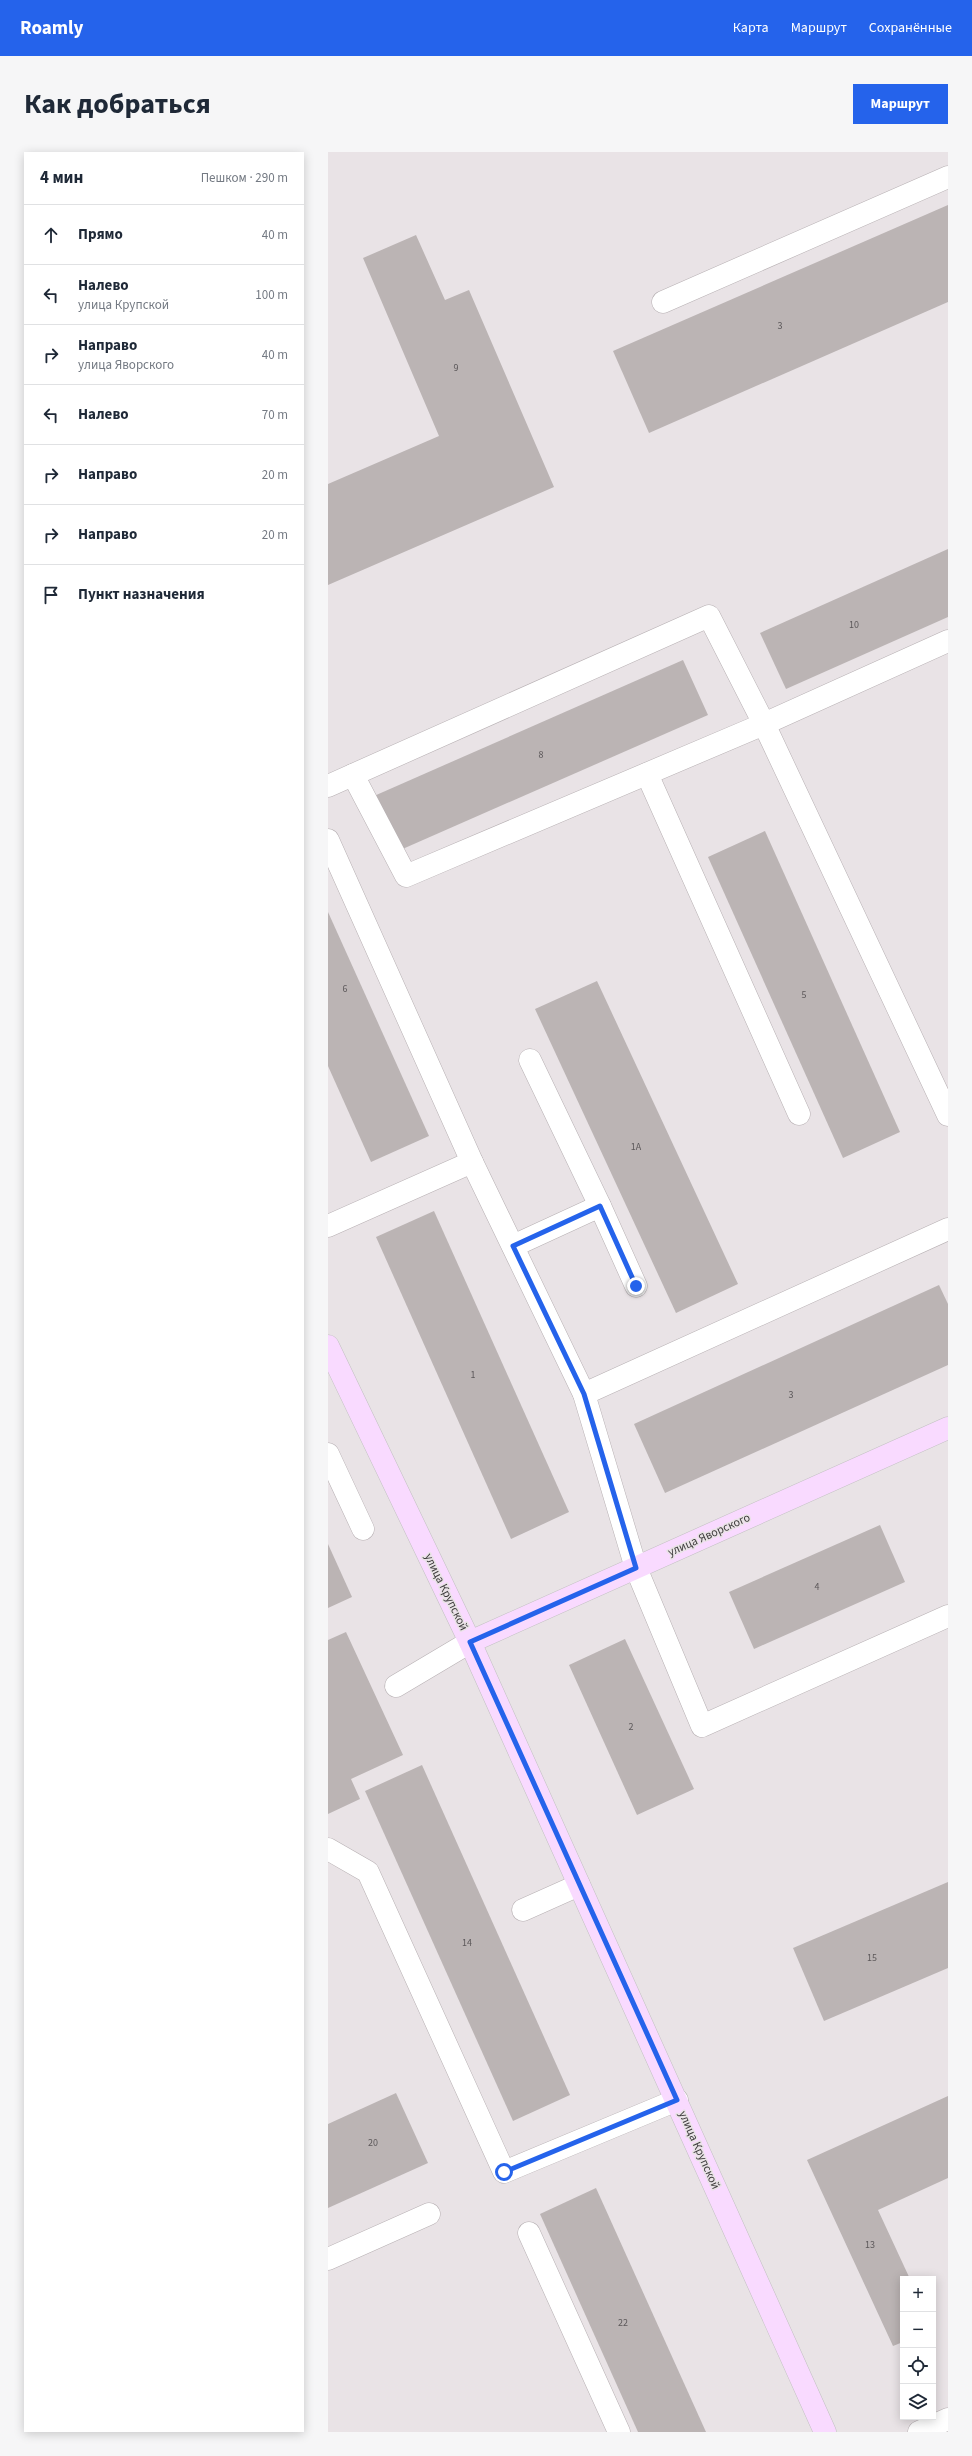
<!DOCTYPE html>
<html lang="ru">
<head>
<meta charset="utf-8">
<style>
  body { margin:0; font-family:"Source Sans 3",sans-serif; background:#f6f6f7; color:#1f2937 }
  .controls { position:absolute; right:12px; bottom:12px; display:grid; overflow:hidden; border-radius:0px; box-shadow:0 2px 10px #0003 }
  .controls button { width:36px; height:36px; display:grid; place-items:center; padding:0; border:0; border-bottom:1px solid #e0e1e3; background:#fff; color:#1f2937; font:20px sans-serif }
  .stop { position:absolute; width:12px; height:12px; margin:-9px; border:3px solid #2563eb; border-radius:50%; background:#fff }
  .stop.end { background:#2563eb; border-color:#fff; box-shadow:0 1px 4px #0008 }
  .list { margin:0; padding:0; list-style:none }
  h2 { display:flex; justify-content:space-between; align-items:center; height:52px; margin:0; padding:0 16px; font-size:17px }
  h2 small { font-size:13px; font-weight:400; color:#747a83 }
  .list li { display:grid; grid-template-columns:26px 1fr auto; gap:12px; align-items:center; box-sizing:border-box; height:60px; padding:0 16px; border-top:1px solid #e0e1e3 }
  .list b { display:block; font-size:15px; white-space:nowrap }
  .list p { margin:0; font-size:13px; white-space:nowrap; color:#747a83 }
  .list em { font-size:13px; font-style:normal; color:#747a83 }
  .icon { flex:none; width:22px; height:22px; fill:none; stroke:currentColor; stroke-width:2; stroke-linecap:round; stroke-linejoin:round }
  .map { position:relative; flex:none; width:620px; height:2280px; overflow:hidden; border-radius:0px }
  header { display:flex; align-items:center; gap:24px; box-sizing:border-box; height:56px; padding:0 20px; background:#2563eb; color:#fff }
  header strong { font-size:19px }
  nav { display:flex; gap:22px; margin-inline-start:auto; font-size:14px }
  .intro { display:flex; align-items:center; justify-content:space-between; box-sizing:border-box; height:96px; padding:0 24px }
  h1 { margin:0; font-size:28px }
  .button { padding:10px 18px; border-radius:0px; background:#2563eb; color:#fff; font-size:14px; font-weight:700 }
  main { display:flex; gap:24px; padding:0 24px }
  aside { flex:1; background:#fff; border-radius:0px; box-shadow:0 2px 10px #0003 }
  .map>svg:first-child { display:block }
  .building { fill:#bbb4b4 }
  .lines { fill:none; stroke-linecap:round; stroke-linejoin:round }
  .minor-casing { stroke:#b7b0b3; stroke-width:23 }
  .major-casing { stroke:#c1c0c1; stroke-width:23 }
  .minor { stroke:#fff; stroke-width:22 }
  .major { stroke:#f9daff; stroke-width:22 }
  .route { stroke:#2563eb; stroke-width:5 }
  .labels { text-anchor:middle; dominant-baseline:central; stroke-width:3; stroke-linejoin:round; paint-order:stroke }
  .number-label { font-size:10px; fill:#5c585a }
  .street-label { font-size:12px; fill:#3d3a3c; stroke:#e9e3e6 }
</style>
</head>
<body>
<header>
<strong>Roamly</strong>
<nav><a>Карта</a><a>Маршрут</a><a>Сохранённые</a></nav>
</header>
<div class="intro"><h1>Как добраться</h1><a class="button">Маршрут</a></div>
<main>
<aside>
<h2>4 мин<small>Пешком · 290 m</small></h2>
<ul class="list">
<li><svg class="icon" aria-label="ahead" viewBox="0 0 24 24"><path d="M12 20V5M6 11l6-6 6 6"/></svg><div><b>Прямо</b></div><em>40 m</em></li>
<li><svg class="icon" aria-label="left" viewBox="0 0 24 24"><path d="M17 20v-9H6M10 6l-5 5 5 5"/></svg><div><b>Налево</b><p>улица Крупской</p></div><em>100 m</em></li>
<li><svg class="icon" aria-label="right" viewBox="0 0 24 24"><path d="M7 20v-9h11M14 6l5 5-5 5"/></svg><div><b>Направо</b><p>улица Яворского</p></div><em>40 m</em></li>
<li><svg class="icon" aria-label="left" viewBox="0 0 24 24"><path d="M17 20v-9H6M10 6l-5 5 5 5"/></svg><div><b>Налево</b></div><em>70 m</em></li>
<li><svg class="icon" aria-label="right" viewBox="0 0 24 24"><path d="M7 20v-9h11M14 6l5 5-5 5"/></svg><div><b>Направо</b></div><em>20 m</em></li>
<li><svg class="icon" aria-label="right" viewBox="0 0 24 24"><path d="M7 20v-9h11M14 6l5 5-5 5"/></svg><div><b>Направо</b></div><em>20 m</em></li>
<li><svg class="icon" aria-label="arrive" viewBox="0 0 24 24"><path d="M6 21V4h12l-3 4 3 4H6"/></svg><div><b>Пункт назначения</b></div></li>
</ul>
</aside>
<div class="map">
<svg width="620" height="2280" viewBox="0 0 620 2280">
  <rect width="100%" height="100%" fill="#e9e3e6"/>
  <g class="building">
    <polygon points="620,53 620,150 321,281 285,199"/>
    <polygon points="88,83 117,148 141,138 226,335 0,433 0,332 111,284 35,106"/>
    <polygon points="620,397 620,465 458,537 432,481"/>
    <polygon points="355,508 380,563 70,699 46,644"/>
    <polygon points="437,679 572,980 515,1006 380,705"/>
    <polygon points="0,760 101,984 43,1010 0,914"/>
    <polygon points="269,829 410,1132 348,1161 207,857"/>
    <polygon points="106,1059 241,1360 183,1387 48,1085"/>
    <polygon points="611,1133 620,1152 620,1213 337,1341 306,1272"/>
    <polygon points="552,1373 577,1430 426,1497 401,1440"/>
    <polygon points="0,1392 24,1445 0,1456"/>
    <polygon points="18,1480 75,1603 23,1627 32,1647 0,1662 0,1488"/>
    <polygon points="297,1487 366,1637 309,1663 241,1513"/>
    <polygon points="94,1613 242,1943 185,1969 37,1639"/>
    <polygon points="620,1730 620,1816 496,1869 465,1796"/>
    <polygon points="68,1941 100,2011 0,2056 0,1972"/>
    <polygon points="620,1944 620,2026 550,2058 582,2127 575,2127 575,2190 565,2194 479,2008"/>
    <polygon points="268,2036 378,2280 310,2280 212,2062"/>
  </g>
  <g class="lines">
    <g class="minor-casing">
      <g id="minor">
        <polyline points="335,150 620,25"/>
        <polyline points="319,622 471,962"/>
        <polyline points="25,623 78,724 436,572 620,963"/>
        <polyline points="0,634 381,464 436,572 620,489"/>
        <polyline points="0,688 144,1010 256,1242 308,1416 374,1574 620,1464"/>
        <polyline points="202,908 272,1054"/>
        <polyline points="0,1074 144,1010"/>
        <polyline points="185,1094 272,1054 308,1134"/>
        <polyline points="256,1242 620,1077"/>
        <polyline points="0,1302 35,1377"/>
        <polyline points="68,1534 142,1490"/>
        <polyline points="0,1697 40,1720 176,2020 349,1948"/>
        <polyline points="195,1758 251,1733"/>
        <polyline points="201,2081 291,2280"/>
        <polyline points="0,2107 101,2062"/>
        <polyline points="591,2280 620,2267"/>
      </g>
    </g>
    <g class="major-casing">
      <g id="major">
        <polyline points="0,1194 142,1490 497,2280"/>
        <polyline points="142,1490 620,1276"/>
      </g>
    </g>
    <use href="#minor" class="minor"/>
    <use href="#major" class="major"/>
  </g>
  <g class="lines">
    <polyline class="route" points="176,2020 349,1948 142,1490 308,1416 256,1242 185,1094 272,1054 308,1134"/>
  </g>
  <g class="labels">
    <g class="number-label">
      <text x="452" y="174">3</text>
      <text x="128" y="216">9</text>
      <text x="526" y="473">10</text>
      <text x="213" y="603">8</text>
      <text x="17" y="837">6</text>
      <text x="476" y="843">5</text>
      <text x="308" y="995">1А</text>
      <text x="145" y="1223">1</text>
      <text x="463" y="1243">3</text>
      <text x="489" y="1435">4</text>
      <text x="303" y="1575">2</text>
      <text x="139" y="1791">14</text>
      <text x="544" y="1806">15</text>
      <text x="45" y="1991">20</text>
      <text x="542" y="2093">13</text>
      <text x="295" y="2171">22</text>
    </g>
    <g class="street-label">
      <text transform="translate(381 1383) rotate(-24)">улица Яворского</text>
      <text transform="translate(118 1440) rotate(64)">улица Крупской</text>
      <text transform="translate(371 1998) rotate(66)">улица Крупской</text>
    </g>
  </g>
</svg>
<div class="controls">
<button>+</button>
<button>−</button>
<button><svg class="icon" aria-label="locate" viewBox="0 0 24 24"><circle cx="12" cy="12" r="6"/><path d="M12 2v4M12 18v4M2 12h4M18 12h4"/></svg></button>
<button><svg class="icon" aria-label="layers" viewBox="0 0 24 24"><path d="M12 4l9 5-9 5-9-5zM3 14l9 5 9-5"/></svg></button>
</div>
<div class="stop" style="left:176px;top:2020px"></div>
<div class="stop end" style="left:308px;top:1134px"></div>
</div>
</main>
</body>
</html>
